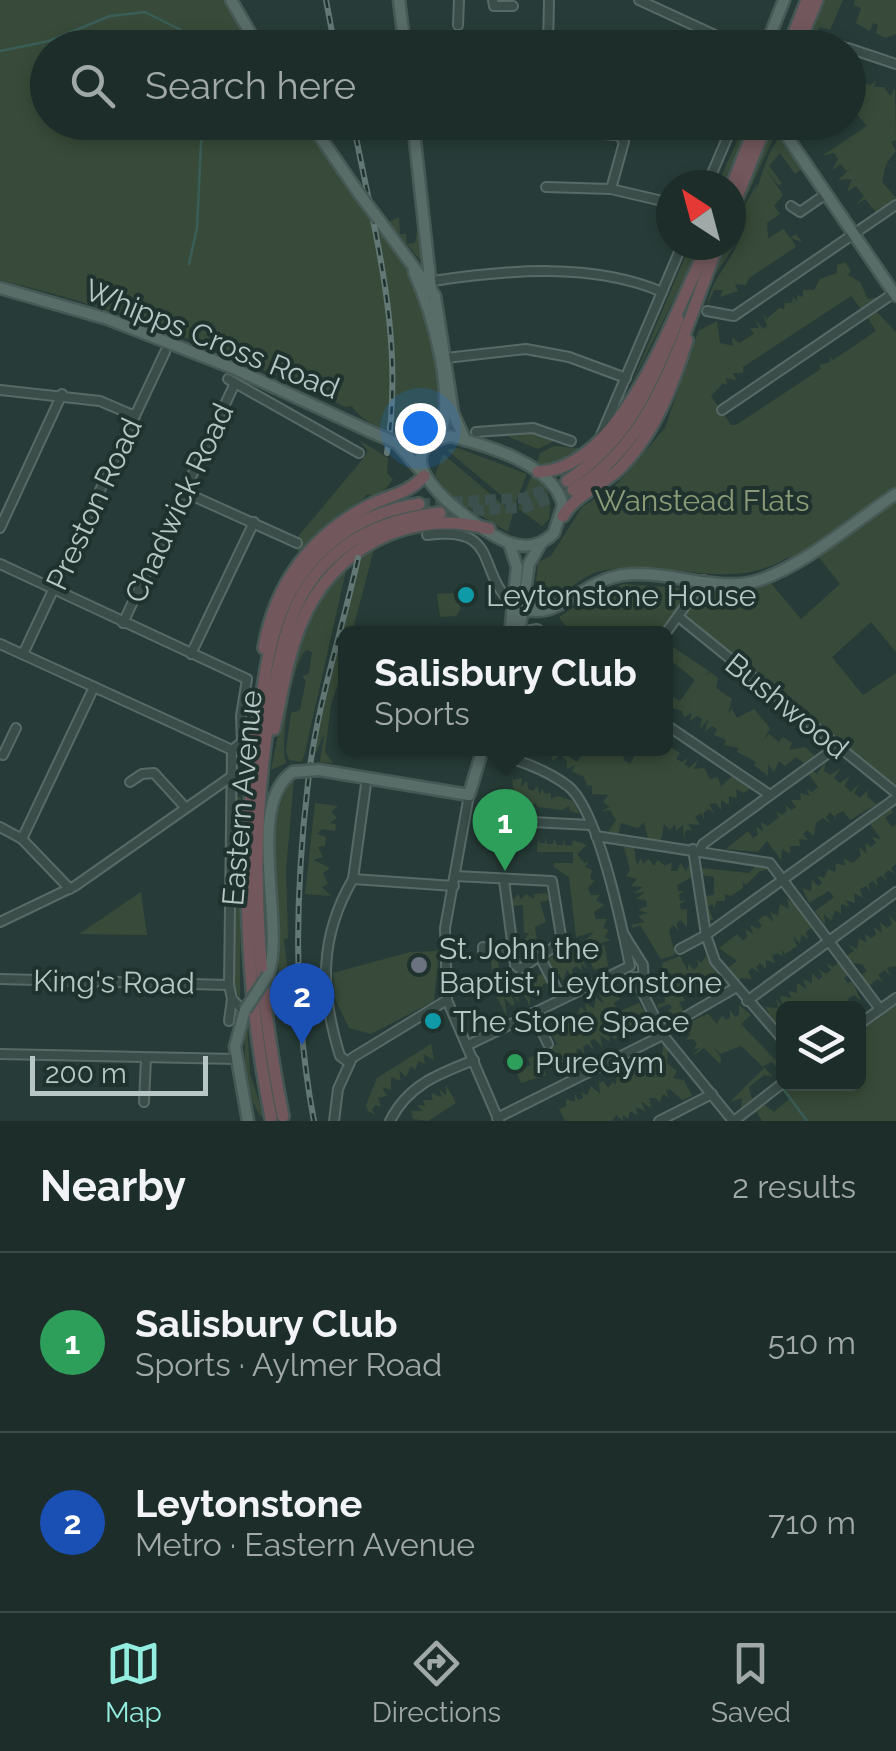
<!DOCTYPE html>
<html lang="en">
<head>
<meta charset="utf-8">
<style>
  body { margin:0; font-family:Raleway,sans-serif; background:#2a3936; color:#f1f3f6 }
  .controls { position:absolute; right:30px; bottom:30px; display:grid; overflow:hidden; border-radius:15px; box-shadow:0 5px 15px #0003 }
  .controls button { width:90px; height:90px; display:grid; place-items:center; padding:0; border:0; border-bottom:2px solid #3b4947; background:#1d2d2a; color:#f1f3f6; font:50px sans-serif }
  .compass { position:absolute; left:656px; top:170px; width:90px; height:90px; border-radius:50%; background:#1d2d2a; box-shadow:0 5px 15px #0003; rotate:324deg }
  .scale { position:absolute; left:30px; bottom:25px; width:178px; box-sizing:border-box; padding-left:10px; border:5px solid #b6c7c5; border-top:0; font-size:28px; line-height:35px; white-space:nowrap; color:#b6c7c5; -webkit-text-stroke:8px #1f322e; paint-order:stroke }
  .you { position:absolute; left:420px; top:428px; width:35px; height:35px; margin:-25px; border:8px solid #fff; border-radius:50%; background:#1a73e8; box-shadow:0 0 0 15px #1a73e833 }
  .badge { display:grid; place-items:center; width:65px; height:65px; border-radius:50%; background:#94eee0; color:#fff; font-size:32px; font-weight:700 }
  .pin { position:absolute; translate:-50% -82px; filter:drop-shadow(0 2px 5px #0008) }
  .pin::after { content:''; position:absolute; top:52px; width:35px; height:30px; background:inherit; clip-path:polygon(0 0,100% 0,50% 100%) }
  .popup { position:absolute; left:338px; top:626px; width:335px; height:130px; box-sizing:border-box; display:grid; place-content:center; border-radius:15px; background:#1d2d2a; filter:drop-shadow(0 2px 8px #0005); font-size:32px; white-space:nowrap; color:#a0a8a8 }
  .popup b { font-size:38px; color:#f1f3f6 }
  .popup::after { content:''; position:absolute; left:50%; top:100%; margin-left:-20px; border:20px solid transparent; border-top-color:#1d2d2a }
  .list { margin:0; padding:0; list-style:none }
  h2 { display:flex; justify-content:space-between; align-items:center; height:130px; margin:0; padding:0 40px; font-size:42px }
  h2 small { font-size:32px; font-weight:400; color:#a0a8a8 }
  .list li { display:grid; grid-template-columns:65px 1fr auto; gap:30px; align-items:center; box-sizing:border-box; height:180px; padding:0 40px; border-top:2px solid #3b4947 }
  .list b { display:block; font-size:38px; white-space:nowrap }
  .list p { margin:0; font-size:32px; white-space:nowrap; color:#a0a8a8 }
  .list em { font-size:32px; font-style:normal; color:#a0a8a8 }
  .icon { flex:none; width:55px; height:55px; fill:none; stroke:currentColor; stroke-width:2; stroke-linecap:round; stroke-linejoin:round }
  .map { position:relative; flex:none; width:896px; height:1121px; overflow:hidden }
  .search { position:absolute; background:#1d2d2a; box-shadow:0 5px 15px #0003; left:30px; right:30px; top:30px; height:110px; display:flex; align-items:center; gap:25px; box-sizing:border-box; padding:0 35px; border-radius:55px; color:#a0a8a8; font-size:38px }
  .sheet { height:490px; background:#1d2d2a }
  nav { display:flex; justify-content:space-around; align-items:center; box-sizing:border-box; height:140px; border-top:2px solid #3b4947; background:#1d2d2a; font-size:28px; color:#a0a8a8 }
  nav a { display:grid; justify-items:center; gap:5px }
  nav .on { color:#94eee0 }
  .map>svg:first-child { display:block }
  .green { fill:#384b3a }
  .lines { fill:none; stroke-linecap:round; stroke-linejoin:round }
  .stream { stroke:#3a5e57; stroke-width:2.5 }
  .highway-tunnel { stroke:#3c514d; stroke-width:11; stroke-dasharray:11 5.5; stroke-linecap:butt }
  .minor-casing { stroke:#586a67; stroke-width:12 }
  .major-casing { stroke:#465955; stroke-width:15 }
  .highway-casing { stroke:#455754; stroke-width:16 }
  .minor { stroke:#3a4d49; stroke-width:8 }
  .major { stroke:#586c68; stroke-width:10 }
  .highway { stroke:#72585c; stroke-width:11 }
  .rail-casing { stroke:#627874; stroke-width:6 }
  .rail { stroke:#1f322e; stroke-width:2.5; stroke-dasharray:8; stroke-linecap:butt }
  .major-bridge-casing { stroke:#465955; stroke-width:15; stroke-linecap:butt }
  .major-bridge { stroke:#586c68; stroke-width:10 }
  .culture-dot { fill:#0f9aa8; stroke:#1f322e; stroke-width:4 }
  .worship-dot { fill:#6b7280; stroke:#1f322e; stroke-width:4 }
  .leisure-dot { fill:#2e9e5b; stroke:#1f322e; stroke-width:4 }
  .labels { text-anchor:middle; dominant-baseline:central; stroke-width:8; stroke-linejoin:round; paint-order:stroke }
  .street-label { font-size:30px; fill:#b6c7c5; stroke:#1f322e }
  .park-label { font-size:30px; fill:#8b9b77; stroke:#1f322e }
  .poi-label { font-size:30px; fill:#b6c7c5; stroke:#1f322e; text-anchor:start }
</style>
</head>
<body>
<div class="map">
<svg width="896" height="1121" viewBox="0 0 896 1121">
  <rect width="100%" height="100%" fill="#273c38"/>
  <g class="green">
    <path d="M0,0H225L252,47L48,48V122L304,123L417,285L438,379L442,415L437,431C430,437 424,441 414,441C399,441 357,419 352,406L345,407C234,354 120,308 0,280Z"/>
    <polygon points="824,0 843,0 830,30 820,27 807,47"/>
    <polygon points="855,0 896,0 896,34 885,38 876,33 878,25 873,23 870,31 856,23 861,8 854,5"/>
    <polygon points="849,73 850,78 857,74 856,80 870,85 876,81 874,87 884,87 890,96 895,88 896,140 891,142 896,151 886,163 896,169 886,164 882,182 896,198 876,212 865,199 856,205 864,196 856,186 847,192 852,179 838,180 851,168 846,171 841,164 832,170 838,159 834,153 822,156 867,126 849,105"/>
    <polygon points="745,124 750,126 727,185 717,185"/>
    <polygon points="769,130 773,139 738,215 735,214"/>
    <path d="M779,137L801,169L795,174L780,153L769,166L782,184L778,185L766,169L783,195L774,206L780,214L767,223L768,238L784,229L790,238L796,234L802,242L791,238L796,247L749,278L746,285L735,284L738,291L720,297L723,290H714L707,306C710,284 724,269 735,249C755,214 757,169 779,137Z"/>
    <path d="M757,184C756,218 731,250 714,277L726,245H731L735,222Z"/>
    <polygon points="399,217 400,234 406,234 407,244 415,243 418,226 423,264 389,222"/>
    <polygon points="690,245 701,245 631,385"/>
    <path d="M845,262L851,271L848,275L860,282L868,299L879,297L861,309L851,296L743,367V373H733L736,380L726,378L727,385L723,383L711,396L731,425H736L821,369L819,365L830,362V357L833,360L876,331L868,318L877,312L896,332V652L871,622L832,657L863,695L896,673V789L685,619L686,608L709,585L749,587L769,581L801,619L840,584L817,555L792,561L789,557C725,596 664,554 597,572C580,577 566,594 549,600L535,594L538,562L551,556L582,507L617,484L665,428L698,331L717,321L720,343L733,346L732,337L739,343L754,334L750,328H759L756,320L763,329L767,326L763,313L767,319L779,308L784,309L785,303H792L793,297L797,301V295L803,297V290H814L820,279L837,273V265Z"/>
    <polygon points="536,432 554,441 538,449 509,437 510,433"/>
    <path d="M359,440L388,458L387,473L393,479L379,497L367,494C363,503 313,541 301,554L291,545L362,460L368,451Z"/>
    <polygon points="554,446 589,449 550,466 537,463 540,453"/>
    <polygon points="458,448 527,474 514,506 447,450"/>
    <polygon points="443,454 513,513 508,532 452,498 435,475"/>
    <path d="M532,475C549,483 552,502 549,519L542,526L518,508Z"/>
    <polygon points="375,545 352,633 345,634 345,662 331,705 325,752 333,763 320,762 324,734 312,762 357,555"/>
    <path d="M348,562L304,756L301,762L289,760L286,751L291,713L300,710L306,681L302,676L309,674L312,652L306,650C292,663 279,743 286,763L271,770L292,663L309,610Z"/>
    <polygon points="623,584 679,588 682,601 661,633 571,633 559,617 587,598"/>
    <polygon points="453,593 461,608 456,616 440,617 437,594"/>
    <polygon points="667,643 709,671 707,677 710,672 718,678 716,688 732,699 728,713 732,709 737,718 754,709 770,728 764,739 769,734 779,742 783,737 792,743 789,750 805,747 815,756 804,763 796,757 785,766 779,761 774,772 768,764 768,776 754,765 756,762 737,752 739,748 724,745 726,740 714,735 717,729 712,726 705,732 708,720 700,728 702,719 697,716 690,721 692,713 684,717 682,711 667,706 665,692 680,701 695,680 665,656"/>
    <polygon points="669,746 680,753 676,759 682,762 688,758 684,764 689,768 698,760 694,769 704,768 710,779 718,777 721,787 732,776 751,788 744,793 736,789 737,798 729,796 729,805 721,800 721,810 716,803 709,804 715,814 709,809 703,813 705,821 701,813 695,817 700,825 688,824 692,830 686,830 684,839 683,825 676,831 675,824 670,830 664,824 661,840 648,839 644,822 638,828 621,823 618,835 607,834 616,820 610,810 601,811 610,807 603,802 608,795 592,794 592,785 588,786 583,776 572,772 575,765 567,769 567,761 560,755 553,761 550,753 544,756 547,749 571,749 569,757 577,762 586,749 611,749 615,755 622,749 624,760 630,764 638,749"/>
    <polygon points="826,761 824,771 830,775 841,768 834,778 840,783 850,776 844,786 851,792 860,783 854,793 860,798 868,790 867,796 876,804 884,800 850,820 843,811 835,815 837,820 830,812 826,817 831,824 823,818 816,823 814,836 807,830 803,834 808,840 799,839 800,846 790,846 790,854 782,849 781,860 767,841 758,852 726,849 748,831 753,838 758,835 756,826 763,832 761,822 768,826 779,817 776,811 782,815 787,811 785,804 791,810 796,807 791,800 801,800 800,793 810,796 806,789 812,792 818,787 809,774 813,771 817,774"/>
    <polygon points="512,773 513,780 522,778 521,787 527,781 528,789 533,791 537,786 540,795 542,789 545,794 551,793 551,799 558,796 573,801 580,814 570,811 569,806 562,810 538,807 535,803 529,807 530,800 525,800 523,806 517,799 514,805 512,799 504,805 513,790"/>
    <path d="M294,779L286,870L288,938L284,939L289,980L280,981C276,939 262,806 294,779Z"/>
    <path d="M237,797H241L240,998C224,976 235,832 237,797Z"/>
    <polygon points="315,803 338,806 331,812 337,818 330,823 336,824 335,831 322,829 317,834 326,837 325,846 318,847 323,857 313,860 330,868 323,873 328,884 322,887 331,896 305,894"/>
    <polygon points="891,809 893,812 885,818 892,827 896,825 896,864 891,868 895,874 888,870 884,875 887,880 881,876 876,879 878,887 873,881 868,884 871,892 866,886 860,889 863,898 854,893 855,903 845,900 850,907 841,904 841,914 835,910 831,921 824,914 825,925 815,911 834,897 829,891 809,903 802,888 811,891 812,880 818,886 822,883 817,876 824,878 828,869 835,872 836,863 845,866 844,858 852,863 861,856 859,847 867,854 865,843 871,847 876,843 872,837 881,839 870,824"/>
    <polygon points="538,837 540,843 545,843 545,837 547,844 553,844 554,838 557,845 563,845 563,839 565,845 572,846 573,840 587,845 577,854 584,863 589,861 585,867 592,870 590,879 595,880 588,888 591,895 600,895 596,900 604,905 594,912 596,919 607,919 603,928 609,930 604,937 611,940 595,945 605,946 608,966 594,970 582,943 594,932 576,937 569,877 554,867 554,863 573,863 573,852 537,852"/>
    <polygon points="624,847 634,848 637,865 641,858 643,864 649,859 654,866 658,860 665,866 672,862 671,871 677,871 681,863 686,872 689,864 692,877 677,885 678,891 684,891 679,895 680,901 686,900 680,904 681,910 687,909 687,927 681,920 676,924 679,931 673,925 669,930 675,955 661,959 640,925 633,928 631,925 645,922 638,916 648,913 638,910 647,906 646,900 636,899 645,892 634,893 643,887 631,886 637,879 626,876 630,870"/>
    <polygon points="756,865 770,869 760,871 746,885 743,882 743,888 731,896 725,894 725,901 716,901 715,908 712,904 708,907 713,919 709,921 705,896 714,895 714,877 702,875 701,868 749,873"/>
    <polygon points="141,892 147,935 79,934"/>
    <polygon points="547,893 550,900 540,902 546,922 535,927 538,948 521,963 530,955 525,939 529,933 524,933 523,905 512,906 510,894 513,900 518,894 521,899 526,894 534,899 534,894"/>
    <polygon points="787,899 795,903 817,932 811,928 806,932 808,939 801,935 800,944 793,936 797,946 785,954 781,949 783,956 777,953 772,956 775,963 766,960 766,969 760,963 756,967 760,973 752,968 748,972 752,979 741,978 737,983 727,969 737,961 719,948 737,934 743,941 747,937 745,929 753,934 750,925 758,929 762,926 758,920 765,915 774,922 770,912 778,916 780,904 789,909"/>
    <polygon points="889,915 896,922 896,966 887,968 891,977 885,970 878,975 884,983 877,979 869,986 861,975 867,971 862,964 852,963 847,956 854,951 849,945 857,949 859,938 866,943 865,934 871,938 876,935 874,927 882,933 880,922 887,928 892,924"/>
    <polygon points="574,941 587,969 581,963 582,971 577,966 572,969 575,983 567,969 563,981 559,974 555,976 545,956 564,958"/>
    <polygon points="439,951 434,1001 371,1034 349,1028 335,999 333,973 410,952"/>
    <polygon points="497,951 500,978 517,976 524,984 543,973 548,982 542,985 544,991 535,989 535,995 530,991 530,1006 524,995 518,998 519,1003 510,991 515,1004 512,1006 504,997 507,1017 489,982 493,981 490,952"/>
    <polygon points="680,956 688,971 688,964 694,970 699,965 696,959 701,963 706,956 722,981 714,977 714,985 709,980 704,982 705,990 698,983 697,994 688,988 692,997 686,992 682,995 685,1001 679,1002 684,1012 672,1019 676,1015 668,1011 672,1008 670,1004 658,1008 657,1004 665,1003 662,963"/>
    <polygon points="835,957 848,975 844,978 848,983 852,981 861,1001 854,995 848,999 851,1008 845,1001 841,1008 784,1008 783,1022 774,1023 765,1007 778,1008 776,999 782,1006 780,996 792,998 788,991 797,993 797,983 807,989 803,979 812,983 812,973 819,980 823,976 818,969 826,974 831,970 826,963 833,967 838,963"/>
    <polygon points="614,986 620,999 614,1003 618,1012 639,1003 649,1018 634,1027 625,1024 628,1033 620,1027 615,1040 608,1031 610,1042 600,1035 602,1046 594,1039 590,1041 594,1050 588,1044 583,1047 585,1055 580,1049 576,1050 579,1058 571,1054 570,1063 551,1060 553,1071 549,1066 543,1069 546,1075 521,1083 516,1071 531,1065 528,1059 557,1044 545,1023 559,1030 553,1019 560,1023 561,1016 573,1016 572,1010 578,1017 580,1006 587,1013 585,1003 594,1008 596,998 604,1004 599,993"/>
    <polygon points="896,1004 896,1121 762,1121 757,1112 750,1115 764,1104 774,1112 789,1099 780,1088 787,1084 858,1084 859,1031"/>
    <polygon points="739,1005 751,1015 741,1024 784,1069 783,1074 772,1062 763,1066 773,1077 764,1075 749,1087 752,1099 741,1108 742,1098 730,1102 764,1068 741,1046 720,1054 712,1045 721,1058 720,1064 704,1048 691,1057 700,1048 694,1049 697,1044 693,1039 686,1040 691,1033 682,1034 686,1030 683,1025 708,1014 717,1024 722,1015 726,1020 730,1018 730,1010 735,1017 739,1015"/>
    <path d="M247,1022L250,1074L265,1119C246,1109 241,1043 247,1022Z"/>
    <polygon points="663,1042 668,1049 667,1063 677,1071 673,1078 684,1080 692,1096 682,1100 670,1089 666,1091 669,1098 663,1094 659,1103 656,1098 649,1098 651,1108 641,1101 645,1111 636,1107 637,1115 630,1111 628,1119 623,1115 623,1121 616,1115 612,1121 565,1121 557,1104 560,1109 566,1106 566,1099 575,1102 575,1094 578,1100 583,1098 581,1092 587,1095 591,1086 600,1094 599,1083 603,1081 608,1088 613,1082 616,1085 617,1074 625,1083 628,1068 637,1069 636,1064 641,1068 639,1062 647,1064 647,1058 652,1064 650,1059 656,1059 663,1051"/>
    <polygon points="431,1044 434,1060 423,1054 425,1064 419,1061 415,1070 411,1066 406,1077 399,1070 401,1081 391,1077 391,1090 382,1087 387,1096 378,1098 381,1107 375,1105 372,1110 376,1115 368,1111 366,1105 377,1078"/>
    <polygon points="446,1085 456,1103 428,1121 413,1119 411,1111 422,1111 417,1105 425,1106 423,1100 433,1100 431,1093 442,1097 439,1089 446,1095"/>
  </g>
  <g class="lines">
    <g class="stream">
      <polyline points="0,51 49,41 110,16 145,12 181,30 182,48"/>
      <polyline points="189,264 197,228 202,122"/>
      <polyline points="784,1090 807,1121"/>
    </g>
    <g class="highway-tunnel">
      <polyline points="419,504 524,498 567,481"/>
      <polyline points="440,513 526,507 573,490"/>
    </g>
    <g class="minor-casing">
      <g id="minor">
        <polyline points="493,0 494,6 513,6"/>
        <polyline points="639,0 743,48"/>
        <polyline points="458,25 459,0"/>
        <polyline points="822,38 846,48"/>
        <polyline points="548,48 549,0"/>
        <polyline points="848,48 896,64"/>
        <polyline points="413,123 619,135 624,142 611,189"/>
        <polyline points="707,185 734,122"/>
        <polyline points="546,187 611,189 671,203"/>
        <polyline points="791,206 800,212 826,194"/>
        <path d="M433,281C506,270 593,262 662,292"/>
        <polyline points="707,311 734,316 896,205"/>
        <polyline points="446,358 526,349 569,357 626,378"/>
        <polyline points="228,379 359,453"/>
        <polyline points="0,390 100,401 135,416"/>
        <polyline points="722,410 894,293"/>
        <polyline points="476,432 533,428 571,441"/>
        <polyline points="601,435 682,245"/>
        <polyline points="184,492 297,543"/>
        <polyline points="0,528 62,394"/>
        <path d="M427,535C501,525 475,570 513,605"/>
        <polyline points="0,564 247,679 241,716 242,742 232,750"/>
        <polyline points="680,618 896,793"/>
        <polyline points="123,623 235,383"/>
        <polyline points="520,632 537,629 544,634"/>
        <polyline points="665,634 704,580"/>
        <polyline points="0,644 232,750"/>
        <polyline points="23,654 165,352"/>
        <polyline points="191,654 254,522"/>
        <polyline points="665,724 770,795"/>
        <polyline points="232,750 229,985 232,999 244,1011"/>
        <polyline points="3,755 16,728"/>
        <polyline points="130,782 142,774 154,773 185,807"/>
        <polyline points="469,795 445,928 447,1000 499,1121"/>
        <polyline points="491,820 590,825"/>
        <polyline points="0,827 22,839 70,889"/>
        <polyline points="596,836 770,863 880,1009"/>
        <polyline points="22,839 94,687"/>
        <polyline points="693,849 706,935 715,961 784,1041"/>
        <polyline points="700,850 703,844 838,746"/>
        <polyline points="455,876 552,881 562,942 520,969 515,965 504,880"/>
        <polyline points="353,879 367,777"/>
        <polyline points="353,879 454,886"/>
        <polyline points="0,922 75,886 232,776"/>
        <polyline points="623,933 643,965 644,991"/>
        <polyline points="483,947 483,952 512,947"/>
        <polyline points="680,949 706,935 896,798"/>
        <polyline points="540,957 562,999"/>
        <polyline points="635,977 658,1024 664,1029 735,988"/>
        <polyline points="0,979 229,985"/>
        <polyline points="747,1001 896,892"/>
        <polyline points="533,1013 548,1044"/>
        <polyline points="229,1021 232,999"/>
        <polyline points="858,1025 896,998"/>
        <path d="M468,1045L630,966C622,926 598,810 568,786C543,767 511,758 483,750"/>
        <polyline points="0,1054 236,1059"/>
        <path d="M348,1062L340,1056C320,991 319,937 353,879"/>
        <polyline points="144,1102 146,1058"/>
        <polyline points="497,1118 663,1035 733,1121"/>
        <polyline points="334,1121 338,1089 352,1058 447,1000"/>
        <path d="M390,1121C408,1085 438,1074 474,1060"/>
        <polyline points="659,1121 712,1094"/>
        <polyline points="734,1121 784,1082"/>
      </g>
    </g>
    <g class="major-casing">
      <g id="major">
        <polyline points="231,0 259,48"/>
        <polyline points="399,0 405,48"/>
        <polyline points="765,48 784,0"/>
        <polyline points="310,122 358,192"/>
        <polyline points="413,122 431,288"/>
        <polyline points="770,122 784,132 896,296"/>
        <polyline points="379,220 435,296 453,413 465,440"/>
        <path d="M414,272C432,312 457,397 439,439"/>
        <polyline points="0,288 108,319 233,368 369,431"/>
        <path d="M451,436C488,446 553,464 563,505L554,533C542,545 526,549 510,543C481,533 367,452 451,436Z"/>
        <polyline points="397,443 421,471"/>
        <polyline points="402,446 432,444"/>
        <polyline points="509,543 517,567 510,634"/>
        <polyline points="522,600 555,606"/>
        <path d="M513,605C558,627 576,582 623,575C667,569 718,594 760,580C808,563 854,522 896,494"/>
        <polyline points="519,634 529,564 541,543"/>
        <polyline points="319,770 469,795 483,748"/>
        <path d="M268,975C286,925 244,804 293,772"/>
        <polyline points="245,1010 235,1047 248,1121"/>
      </g>
    </g>
    <g class="highway-casing">
      <g id="highway">
        <polyline points="788,48 807,0"/>
        <polyline points="797,48 817,0"/>
        <polyline points="731,188 757,122"/>
        <polyline points="731,212 767,122"/>
        <path d="M538,472C622,468 670,321 704,254"/>
        <path d="M567,481C629,440 651,385 678,319"/>
        <path d="M573,490C659,439 682,333 718,245"/>
        <path d="M563,516C575,495 599,487 617,471C654,436 672,387 687,340"/>
        <path d="M264,648C275,583 312,535 370,505C390,495 408,494 424,476"/>
        <path d="M274,729C282,694 287,657 301,624C331,548 411,507 489,529"/>
        <path d="M283,1116C255,977 247,837 272,698C280,658 286,616 310,582C342,537 387,519 440,513"/>
        <path d="M271,1118C244,983 240,853 259,716C265,674 270,628 291,591C318,542 365,512 419,504"/>
      </g>
    </g>
    <use href="#minor" class="minor"/>
    <use href="#major" class="major"/>
    <use href="#highway" class="highway"/>
    <g class="rail-casing">
      <g id="rail">
        <polyline points="326,0 335,48"/>
        <path d="M353,122C375,236 405,337 387,453"/>
        <path d="M314,1121C293,1012 295,893 308,783C316,707 342,632 358,558"/>
      </g>
    </g>
    <use href="#rail" class="rail"/>
    <g class="major-bridge-casing">
      <g id="major-bridge">
        <polyline points="358,192 379,220"/>
        <polyline points="369,431 397,443"/>
        <polyline points="293,772 319,770"/>
        <polyline points="245,1010 268,975"/>
      </g>
    </g>
    <use href="#major-bridge" class="major-bridge"/>
  </g>
  <g class="culture-dot">
    <circle cx="466" cy="595" r="10"/>
    <circle cx="433" cy="1021" r="10"/>
  </g>
  <circle class="worship-dot" cx="419" cy="965" r="10"/>
  <circle class="leisure-dot" cx="515" cy="1062" r="10"/>
  <g class="labels">
    <g class="street-label">
      <text transform="translate(212 339) rotate(22)">Whipps Cross Road</text>
      <text transform="translate(179 503) rotate(-65)">Chadwick Road</text>
      <text transform="translate(94 504) rotate(-65)">Preston Road</text>
      <text transform="translate(787 706) rotate(39)">Bushwood</text>
      <text transform="translate(242 798) rotate(-85)">Eastern Avenue</text>
      <text transform="translate(114 982) rotate(1)">King's Road</text>
    </g>
    <g class="park-label">
      <text x="702" y="500">Wanstead Flats</text>
    </g>
    <g class="poi-label">
      <text x="486" y="595">Leytonstone House</text>
      <text x="439" y="948">St. John the<tspan x="439" dy="34">Baptist, Leytonstone</tspan></text>
      <text x="453" y="1021">The Stone Space</text>
      <text x="535" y="1062">PureGym</text>
    </g>
  </g>
</svg>
<div class="controls">
<button><svg class="icon" aria-label="layers" viewBox="0 0 24 24"><path d="M12 4l9 5-9 5-9-5zM3 14l9 5 9-5"/></svg></button>
</div>
<svg class="compass" viewBox="-18 -18 36 36"><path d="M0-13l5 13h-10z" fill="#e53935"/><path d="M0 13l5-13h-10z" fill="#a0a8a8"/></svg>
<div class="scale">200 m</div>
<div class="you"></div>
<div class="pin badge" style="left:505px;top:871px;background:#2e9e5b">1</div>
<div class="popup"><b>Salisbury Club</b>Sports</div>
<div class="pin badge" style="left:302px;top:1045px;background:#1a4fb4">2</div>
<div class="search"><svg class="icon" aria-label="search" viewBox="0 0 24 24"><circle cx="10" cy="10" r="6"/><path d="M15 15l6 6"/></svg>Search here</div>
</div>
<section class="sheet">
<h2>Nearby<small>2 results</small></h2>
<ul class="list">
<li><span class="badge" style="background:#2e9e5b">1</span><div><b>Salisbury Club</b><p>Sports · Aylmer Road</p></div><em>510 m</em></li>
<li><span class="badge" style="background:#1a4fb4">2</span><div><b>Leytonstone</b><p>Metro · Eastern Avenue</p></div><em>710 m</em></li>
</ul>
</section>
<nav>
<a class="on"><svg class="icon" aria-label="map" viewBox="0 0 24 24"><path d="M3 6l6-2 6 2 6-2v14l-6 2-6-2-6 2zM9 4v14M15 6v14"/></svg>Map</a>
<a><svg class="icon" aria-label="directions" viewBox="0 0 24 24"><path d="M12 3l9 9-9 9-9-9zM9 14v-3h6M13 9l2 2-2 2"/></svg>Directions</a>
<a><svg class="icon" aria-label="saved" viewBox="0 0 24 24"><path d="M7 4h10v16l-5-4-5 4z"/></svg>Saved</a>
</nav>
</body>
</html>
